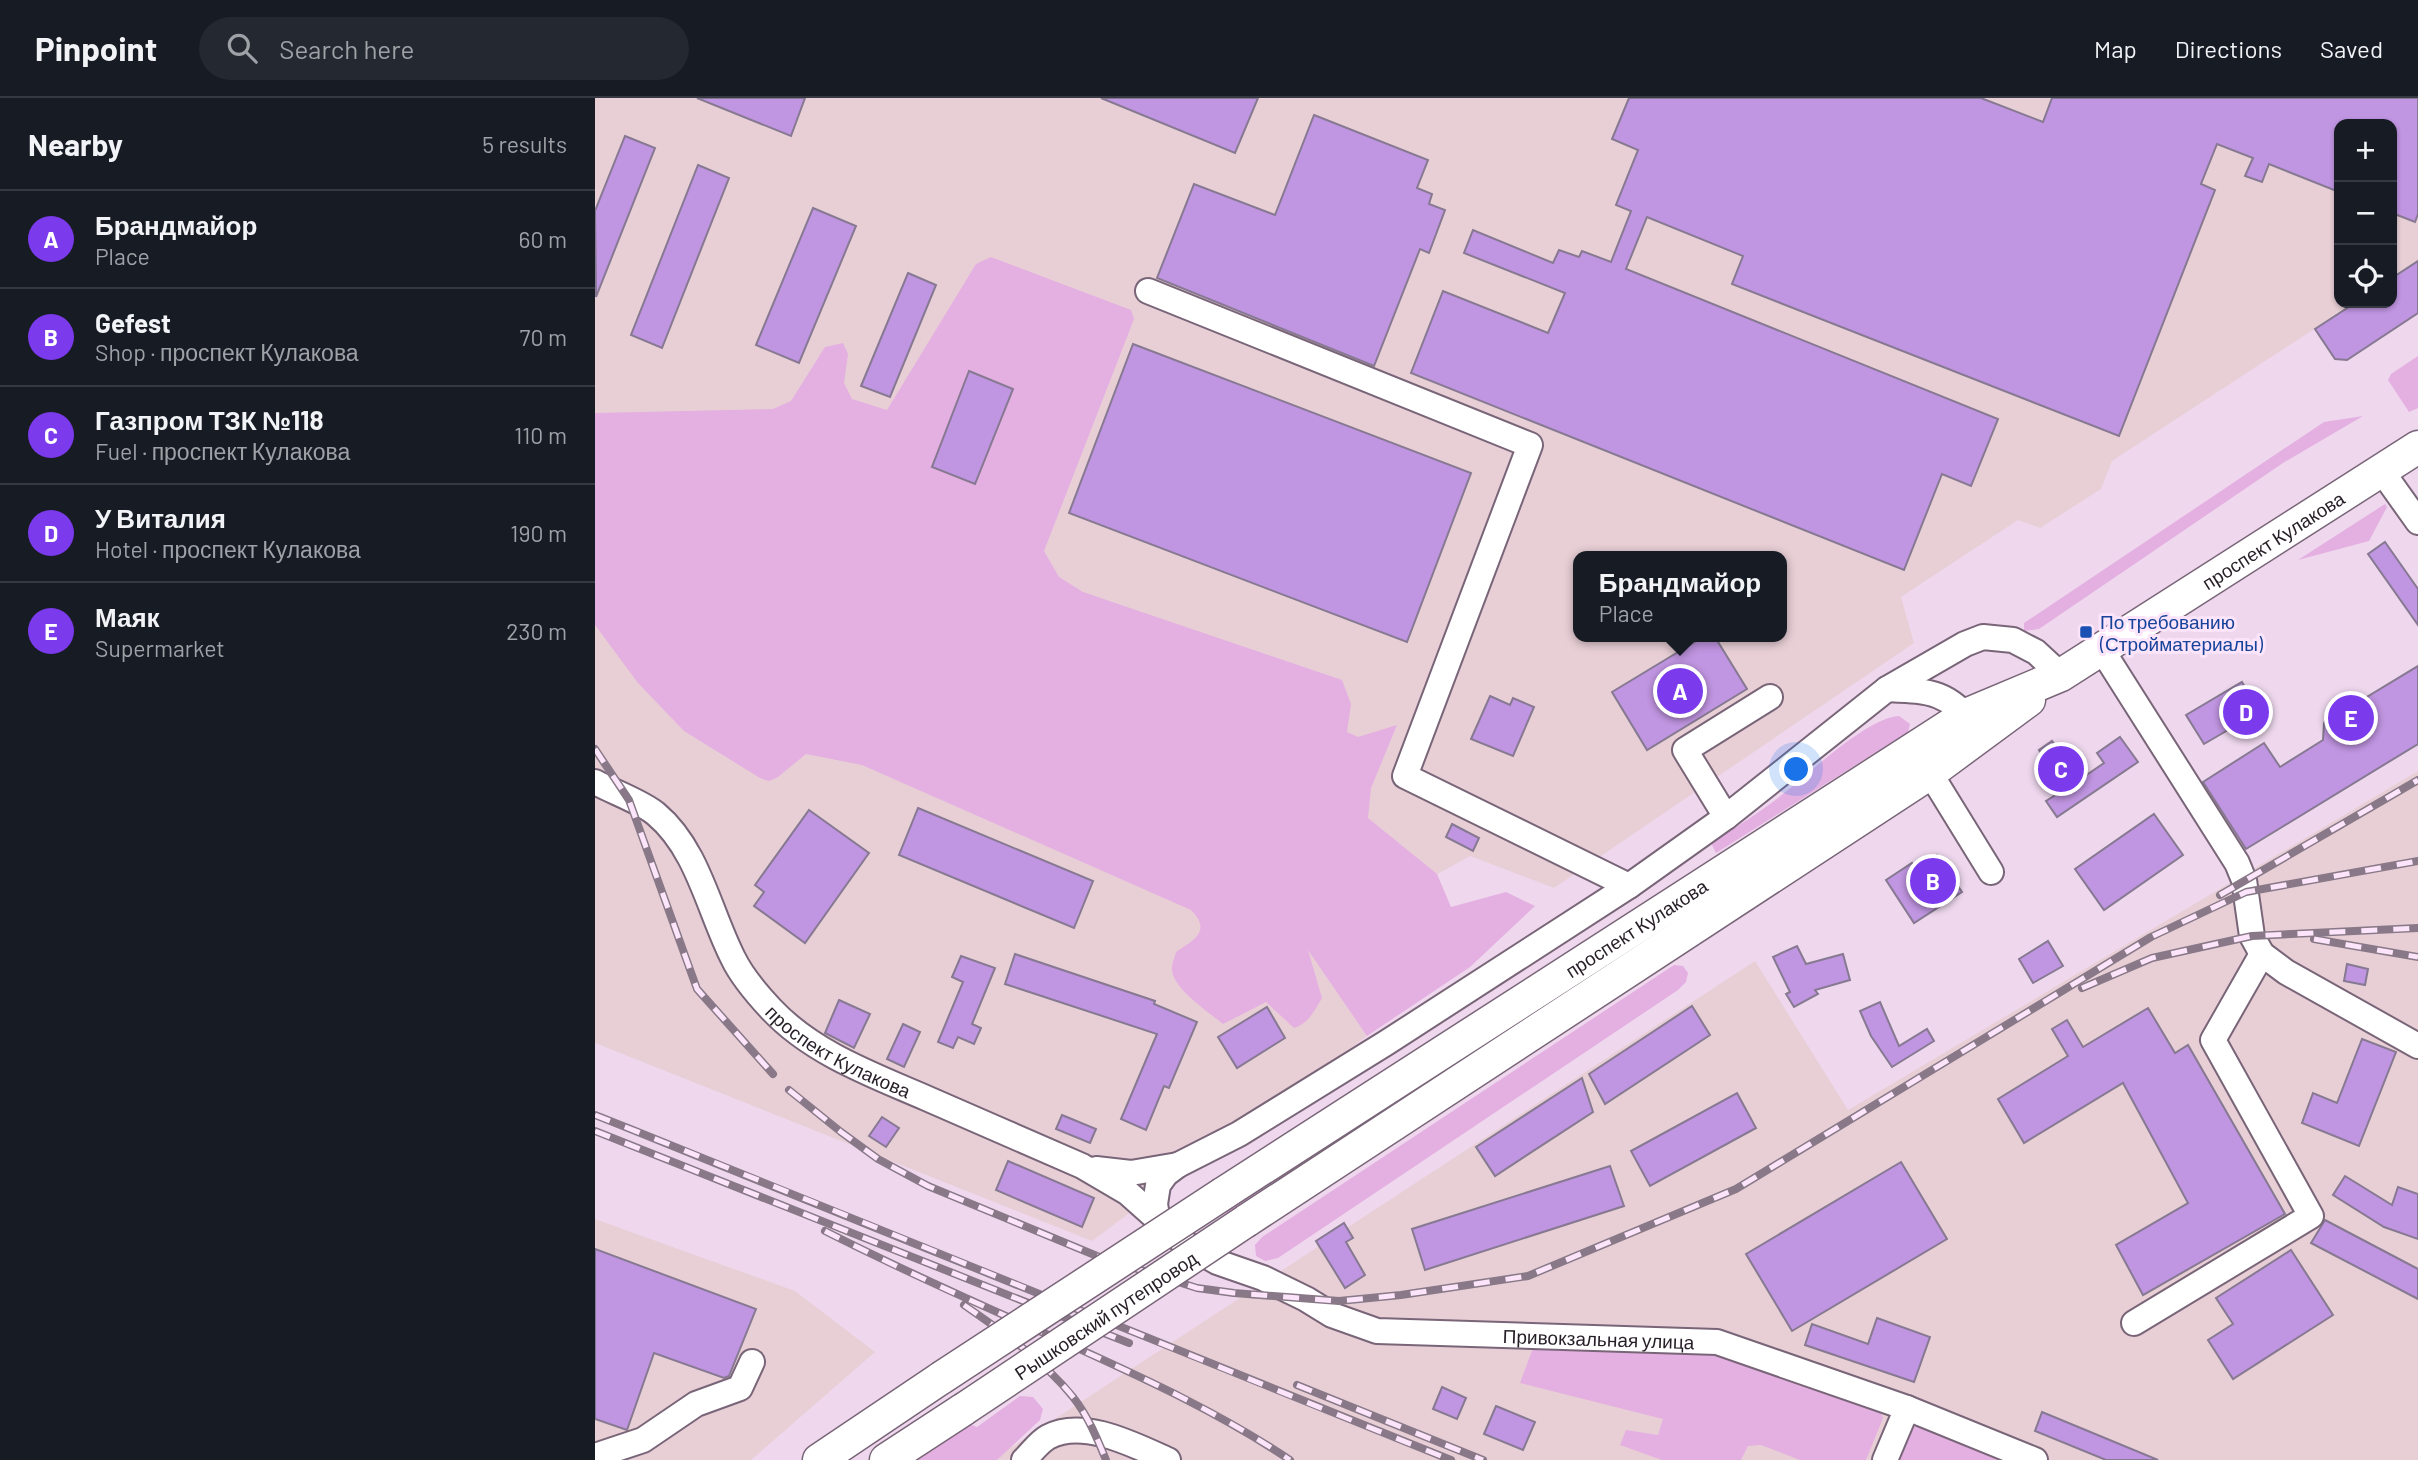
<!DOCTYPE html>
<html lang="en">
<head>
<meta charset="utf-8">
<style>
  body { margin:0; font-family:Barlow,sans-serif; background:#242831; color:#f1f3f6 }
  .controls { position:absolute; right:21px; top:21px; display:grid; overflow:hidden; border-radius:14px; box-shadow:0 2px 5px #0004 }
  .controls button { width:63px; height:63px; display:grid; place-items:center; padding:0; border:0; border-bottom:2px solid #363941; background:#171b24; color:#f1f3f6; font:35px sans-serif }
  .you { position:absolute; left:1202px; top:672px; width:24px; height:24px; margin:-18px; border:5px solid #fff; border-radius:50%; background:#1a73e8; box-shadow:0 0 0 10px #1a73e833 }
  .badge { display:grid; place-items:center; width:46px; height:46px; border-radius:50%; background:#7c3aed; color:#fff; font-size:23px; font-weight:700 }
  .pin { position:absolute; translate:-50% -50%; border:4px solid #fff; box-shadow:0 2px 7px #0006 }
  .popup { position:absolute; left:978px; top:453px; width:214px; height:91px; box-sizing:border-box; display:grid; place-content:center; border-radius:14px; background:#171b24; filter:drop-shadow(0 2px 5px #0005); font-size:23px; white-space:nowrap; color:#9ea1a6 }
  .popup b { font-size:26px; color:#f1f3f6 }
  .popup::after { content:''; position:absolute; left:50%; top:100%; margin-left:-14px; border:14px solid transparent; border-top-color:#171b24 }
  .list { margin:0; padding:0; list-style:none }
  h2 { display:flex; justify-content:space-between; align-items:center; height:91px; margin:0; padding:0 28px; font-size:30px }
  h2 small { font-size:23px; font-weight:400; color:#9ea1a6 }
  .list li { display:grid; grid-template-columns:46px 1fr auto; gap:21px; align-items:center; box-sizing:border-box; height:98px; padding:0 28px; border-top:2px solid #363941 }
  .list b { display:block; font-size:26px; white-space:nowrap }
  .list p { margin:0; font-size:23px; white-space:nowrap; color:#9ea1a6 }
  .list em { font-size:23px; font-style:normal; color:#9ea1a6 }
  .icon { flex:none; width:38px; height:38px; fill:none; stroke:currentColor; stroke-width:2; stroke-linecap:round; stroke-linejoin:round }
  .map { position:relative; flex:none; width:1823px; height:1362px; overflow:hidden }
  header { display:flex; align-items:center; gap:42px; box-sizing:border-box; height:98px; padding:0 35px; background:#171b24; border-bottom:2px solid #363941 }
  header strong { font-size:33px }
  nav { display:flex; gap:38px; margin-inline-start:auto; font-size:24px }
  .search { width:490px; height:63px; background:#242831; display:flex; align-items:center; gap:18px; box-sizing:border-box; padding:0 24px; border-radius:38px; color:#9ea1a6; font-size:26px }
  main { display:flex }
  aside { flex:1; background:#171b24 }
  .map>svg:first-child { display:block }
  .industrial { fill:#e8cfd6; fill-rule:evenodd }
  .green { fill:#e4afe1 }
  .building { fill:#c095e1; stroke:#867991; stroke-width:2 }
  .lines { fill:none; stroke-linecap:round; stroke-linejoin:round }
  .minor-casing { stroke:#796578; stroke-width:28 }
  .major-casing { stroke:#796578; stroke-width:35 }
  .minor { stroke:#fff; stroke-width:24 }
  .major { stroke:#fff; stroke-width:32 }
  .rail-casing { stroke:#897988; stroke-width:8 }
  .rail { stroke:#fce5fb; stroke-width:5; stroke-dasharray:16; stroke-linecap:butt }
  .major-bridge-casing { stroke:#796578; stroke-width:35; stroke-linecap:butt }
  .major-bridge { stroke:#fff; stroke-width:32 }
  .transit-dot { fill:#1a4fb4; stroke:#fce5fb; stroke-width:2.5 }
  .labels { text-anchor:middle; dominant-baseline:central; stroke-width:6; stroke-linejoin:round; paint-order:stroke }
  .street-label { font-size:19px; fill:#271f27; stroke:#fce5fb }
  .transit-label { font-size:19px; fill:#164399; stroke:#fce5fb; text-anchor:start }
</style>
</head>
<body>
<header>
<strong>Pinpoint</strong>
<div class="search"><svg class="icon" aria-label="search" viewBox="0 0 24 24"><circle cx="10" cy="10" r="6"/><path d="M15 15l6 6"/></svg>Search here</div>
<nav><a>Map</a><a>Directions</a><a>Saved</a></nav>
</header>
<main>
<aside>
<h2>Nearby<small>5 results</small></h2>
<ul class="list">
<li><span class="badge">A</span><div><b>Брандмайор</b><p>Place</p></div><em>60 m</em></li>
<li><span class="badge">B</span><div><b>Gefest</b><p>Shop · проспект Кулакова</p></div><em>70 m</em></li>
<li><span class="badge">C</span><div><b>Газпром ТЗК №118</b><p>Fuel · проспект Кулакова</p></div><em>110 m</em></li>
<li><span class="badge">D</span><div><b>У Виталия</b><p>Hotel · проспект Кулакова</p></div><em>190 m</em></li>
<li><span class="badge">E</span><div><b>Маяк</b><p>Supermarket</p></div><em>230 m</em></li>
</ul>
</aside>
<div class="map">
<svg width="1823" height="1362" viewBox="0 0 1823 1362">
  <rect width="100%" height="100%" fill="#efd8ee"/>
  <g class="industrial">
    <path d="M0,0H1823V163L1797,180V26H1744V205H1759L1517,363L1506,391L1445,430L1423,422L1306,499L1319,545L959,790L875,758L712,849L772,938L497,1143L0,945ZM984,458H1186V539H984Z"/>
    <polygon points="1823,673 1823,1362 397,1362 1160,863 1253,1012"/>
    <polygon points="0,1121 200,1193 280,1254 156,1362 0,1362"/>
  </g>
  <g class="green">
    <path d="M396,159L536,212L539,221L449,453L464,479L488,494L747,582L756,606L752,634L763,639L802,627L776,690L773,720L842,776L856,809L911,794L940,808L875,869L772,938L713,852L727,900C719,913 714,925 699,930L671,904L628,926C614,914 576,890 577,870C577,865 580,859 581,854C599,842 617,833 596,812L267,667L211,656L183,679L174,683L165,680L89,633L43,585L0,527V315L178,311L196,303L230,249L248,245L253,256L249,285L257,301L292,312L381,166Z"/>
    <polygon points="1823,258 1823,310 1814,314 1793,282 1796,276"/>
    <polygon points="1768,318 1688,365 1444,531 1429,533 1429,525 1729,324"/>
    <polygon points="1790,406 1792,409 1774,443 1703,462"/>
    <path d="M1304,618L1315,626L1313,634L1121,755L1116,745C1136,732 1156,720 1175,706C1206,684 1269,620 1304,618Z"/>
    <polygon points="1079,867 1088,868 1093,875 1091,884 1083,892 683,1160 670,1163 661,1158 660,1147 667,1139"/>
    <polygon points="950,901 955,909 633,1117 628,1109"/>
    <polygon points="938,1250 1100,1255 1144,1261 1284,1311 1288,1320 1271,1362 1205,1362 1166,1347 1153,1348 1146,1362 1067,1362 1025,1347 1031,1332 1063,1337 1068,1321 925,1285"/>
    <polygon points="425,1298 438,1299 448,1311 445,1322 402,1362 320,1362 374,1326 382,1329"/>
    <polygon points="1327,1328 1415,1362 1305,1362 1318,1329"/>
  </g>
  <g class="building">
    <polygon points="102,0 210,0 196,38"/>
    <polygon points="506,0 663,0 640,55"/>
    <polygon points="1034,0 1386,0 1448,24 1457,0 1823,0 1823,116 1820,124 1797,115 1797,26 1744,26 1744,94 1674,66 1667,84 1650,78 1658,60 1622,46 1606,86 1620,92 1524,338 1137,186 1148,158 1052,119 1031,171 1403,321 1376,388 1347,376 1309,472 816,275 848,193 953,235 970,195 869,155 878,132 958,165 964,152 984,159 987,153 1016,164 1036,113 1021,107 1043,52 1017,41"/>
    <polygon points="719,17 833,62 822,90 837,96 834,106 850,112 834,155 825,151 779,268 562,180 599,86 680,117"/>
    <polygon points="30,38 60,50 1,199 0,113"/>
    <polygon points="103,67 134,80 67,250 36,237"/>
    <polygon points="218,110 261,128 204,265 161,247"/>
    <polygon points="1823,163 1823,215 1752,262 1740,261 1720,231 1760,205 1797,205 1797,180"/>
    <polygon points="313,175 341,187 295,299 266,288"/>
    <polygon points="538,246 876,375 812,544 474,415"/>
    <polygon points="374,273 418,291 380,386 337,369"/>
    <polygon points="1790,444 1823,491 1823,527 1773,456"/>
    <polygon points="1108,539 1120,539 1152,591 1052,652 1017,594"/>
    <polygon points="1823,568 1823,646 1651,751 1608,684 1669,645 1685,669 1728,642 1729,625 1740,609 1756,600 1770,600"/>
    <polygon points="1647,584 1664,614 1609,646 1591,617"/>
    <polygon points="895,598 915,607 918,600 939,609 918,658 876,641"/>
    <polygon points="1525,639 1543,664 1462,719 1451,703 1470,691 1444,652 1457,643 1484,682 1509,665 1502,655"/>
    <polygon points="323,710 498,783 479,830 304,757"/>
    <polygon points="214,712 274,755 210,845 159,808 169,794 160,787"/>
    <polygon points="1559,716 1588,757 1509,812 1480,771"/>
    <polygon points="857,726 884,740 878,753 851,739"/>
    <polygon points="1342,757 1367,794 1319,825 1291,782 1317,765 1321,771"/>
    <polygon points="1453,843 1468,868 1438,885 1424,861"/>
    <polygon points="1202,848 1211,866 1248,856 1255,882 1220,892 1223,896 1199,909 1191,896 1195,894 1178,859"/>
    <polygon points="420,856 560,903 559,906 602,924 574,990 569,988 551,1032 526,1021 562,936 410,886"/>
    <polygon points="366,858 400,870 377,926 386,930 379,946 363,939 358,950 343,944 368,884 357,879"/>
    <polygon points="1752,866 1773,871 1770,887 1749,883"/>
    <polygon points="244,902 275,916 259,950 230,935"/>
    <polygon points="1285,904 1304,948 1332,931 1339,943 1297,969 1276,938 1265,913"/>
    <polygon points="1097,908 1115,937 1010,1006 994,976"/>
    <polygon points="672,909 690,940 642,970 623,939"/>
    <polygon points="1553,910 1580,955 1593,947 1690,1116 1548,1197 1521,1147 1593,1105 1528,985 1429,1045 1403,1001 1473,958 1457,931 1472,922 1488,949"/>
    <polygon points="308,926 325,934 309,969 292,961"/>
    <polygon points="1767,941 1801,954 1764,1048 1707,1025 1718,995 1742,1005"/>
    <polygon points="987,980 998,1014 900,1078 881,1049"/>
    <polygon points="1142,995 1161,1030 1055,1088 1036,1053"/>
    <polygon points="467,1017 501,1031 495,1045 461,1031"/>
    <polygon points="287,1019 304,1030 291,1049 274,1038"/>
    <polygon points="413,1063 499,1100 487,1129 401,1092"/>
    <polygon points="1306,1064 1352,1141 1197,1233 1151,1156"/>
    <polygon points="1015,1068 1029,1108 830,1172 817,1131"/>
    <polygon points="1750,1078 1797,1107 1803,1089 1823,1096 1823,1141 1789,1129 1738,1097"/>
    <polygon points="1730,1122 1823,1171 1823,1201 1716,1145"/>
    <polygon points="749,1125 758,1140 751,1144 770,1177 750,1190 721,1143"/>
    <polygon points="0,1151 161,1211 134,1278 129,1280 59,1255 32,1332 0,1321"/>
    <polygon points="1696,1152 1738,1217 1638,1281 1613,1242 1638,1226 1621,1200"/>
    <polygon points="1282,1220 1335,1239 1319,1284 1210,1247 1217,1226 1273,1246"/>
    <polygon points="847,1289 871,1300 862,1321 838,1311"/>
    <polygon points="901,1308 940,1324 928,1352 889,1336"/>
    <polygon points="1447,1314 1563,1362 1511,1362 1440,1333"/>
  </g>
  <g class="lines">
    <g class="minor-casing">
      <g id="minor">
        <polyline points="553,193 935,347 810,678 1034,788"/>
        <polyline points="1786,372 1823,424"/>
        <polyline points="1507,552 1642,765 1649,782 1657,838 1667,856 1691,874 1823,948"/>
        <path d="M1292,591C1334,593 1354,593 1380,629"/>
        <polyline points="1335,675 1396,774"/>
        <path id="s1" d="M0,684C18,694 47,704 61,716C103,751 114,813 138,860C147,879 162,896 176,911C217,955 278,977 331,1000C383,1023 435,1045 487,1068L533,1095L588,1144L622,1164L668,1180L711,1201L737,1217L782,1233L1122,1244L1312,1310L1440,1362"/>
        <polyline points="1131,719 1090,652 1175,599"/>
        <polyline points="501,1071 536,1075 583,1067"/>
        <polyline points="569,1128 562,1118 560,1106 563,1087 571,1076 583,1067 644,1036 791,945 1034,788 1131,719 1292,591 1370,546 1388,539 1418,542 1441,554 1466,577"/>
        <polyline points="1539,1225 1716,1118 1618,942 1667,856"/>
        <polyline points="0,1358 48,1342 101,1306 145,1290 157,1264"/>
        <path d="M429,1362C437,1354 444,1344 453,1339C488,1320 539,1347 573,1362"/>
        <polyline points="1290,1362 1312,1310"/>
      </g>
    </g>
    <g class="major-casing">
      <g id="major">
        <path id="s2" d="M629,1095L1371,617L1466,577L1823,349"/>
        <polyline points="651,1123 1335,675 1434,602"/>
        <polyline points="224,1362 346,1280"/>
        <polyline points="291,1362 369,1311"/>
      </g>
    </g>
    <use href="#minor" class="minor"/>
    <use href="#major" class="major"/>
    <g class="rail-casing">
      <g id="rail">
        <polyline points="0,651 34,702 102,891 178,976"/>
        <polyline points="1625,797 1823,682"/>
        <polyline points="1719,841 1823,859"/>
        <polyline points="1487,890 1557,860 1657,838 1823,830"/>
        <polyline points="194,992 246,1034 283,1061 333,1088 502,1158 602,1190 639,1195 744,1203 806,1197 933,1178 1141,1091 1556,839 1651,794 1823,763"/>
        <path d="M0,1017C286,1130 570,1248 856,1362"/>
        <polyline points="0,1033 534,1245"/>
        <path d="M230,1133C305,1171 381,1205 458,1239C539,1276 621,1312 695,1362"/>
        <path d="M369,1207C408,1234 448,1262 478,1299C493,1318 502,1340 511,1362"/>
        <polyline points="702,1287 888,1362"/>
      </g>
    </g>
    <use href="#rail" class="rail"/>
    <g class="major-bridge-casing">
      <g id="major-bridge">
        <polyline points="346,1280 629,1095"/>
        <path id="s3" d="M369,1311L651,1123"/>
      </g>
    </g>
    <use href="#major-bridge" class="major-bridge"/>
  </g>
  <rect class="transit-dot" x="1484" y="527" width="14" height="14" rx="3.5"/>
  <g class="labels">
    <g class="street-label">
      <text stroke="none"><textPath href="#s2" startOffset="1237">проспект Кулакова</textPath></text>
      <text stroke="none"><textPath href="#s2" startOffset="490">проспект Кулакова</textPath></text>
      <text stroke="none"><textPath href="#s1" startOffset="378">проспект Кулакова</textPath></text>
      <text stroke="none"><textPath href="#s3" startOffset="170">Рышковский путепровод</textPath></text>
      <text stroke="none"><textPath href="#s1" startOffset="1211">Привокзальная улица</textPath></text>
    </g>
    <g class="transit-label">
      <text x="1505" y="523">По требованию<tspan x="1505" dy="22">(Стройматериалы)</tspan></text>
    </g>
  </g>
</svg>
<div class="controls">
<button>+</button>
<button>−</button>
<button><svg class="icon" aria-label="locate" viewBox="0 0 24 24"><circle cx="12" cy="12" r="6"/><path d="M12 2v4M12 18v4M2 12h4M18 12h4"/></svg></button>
</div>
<div class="you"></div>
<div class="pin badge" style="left:1085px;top:593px">A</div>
<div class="popup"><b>Брандмайор</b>Place</div>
<div class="pin badge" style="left:1338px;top:783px">B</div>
<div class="pin badge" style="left:1466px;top:671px">C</div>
<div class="pin badge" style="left:1651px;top:614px">D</div>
<div class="pin badge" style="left:1756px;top:620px">E</div>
</div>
</main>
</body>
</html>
